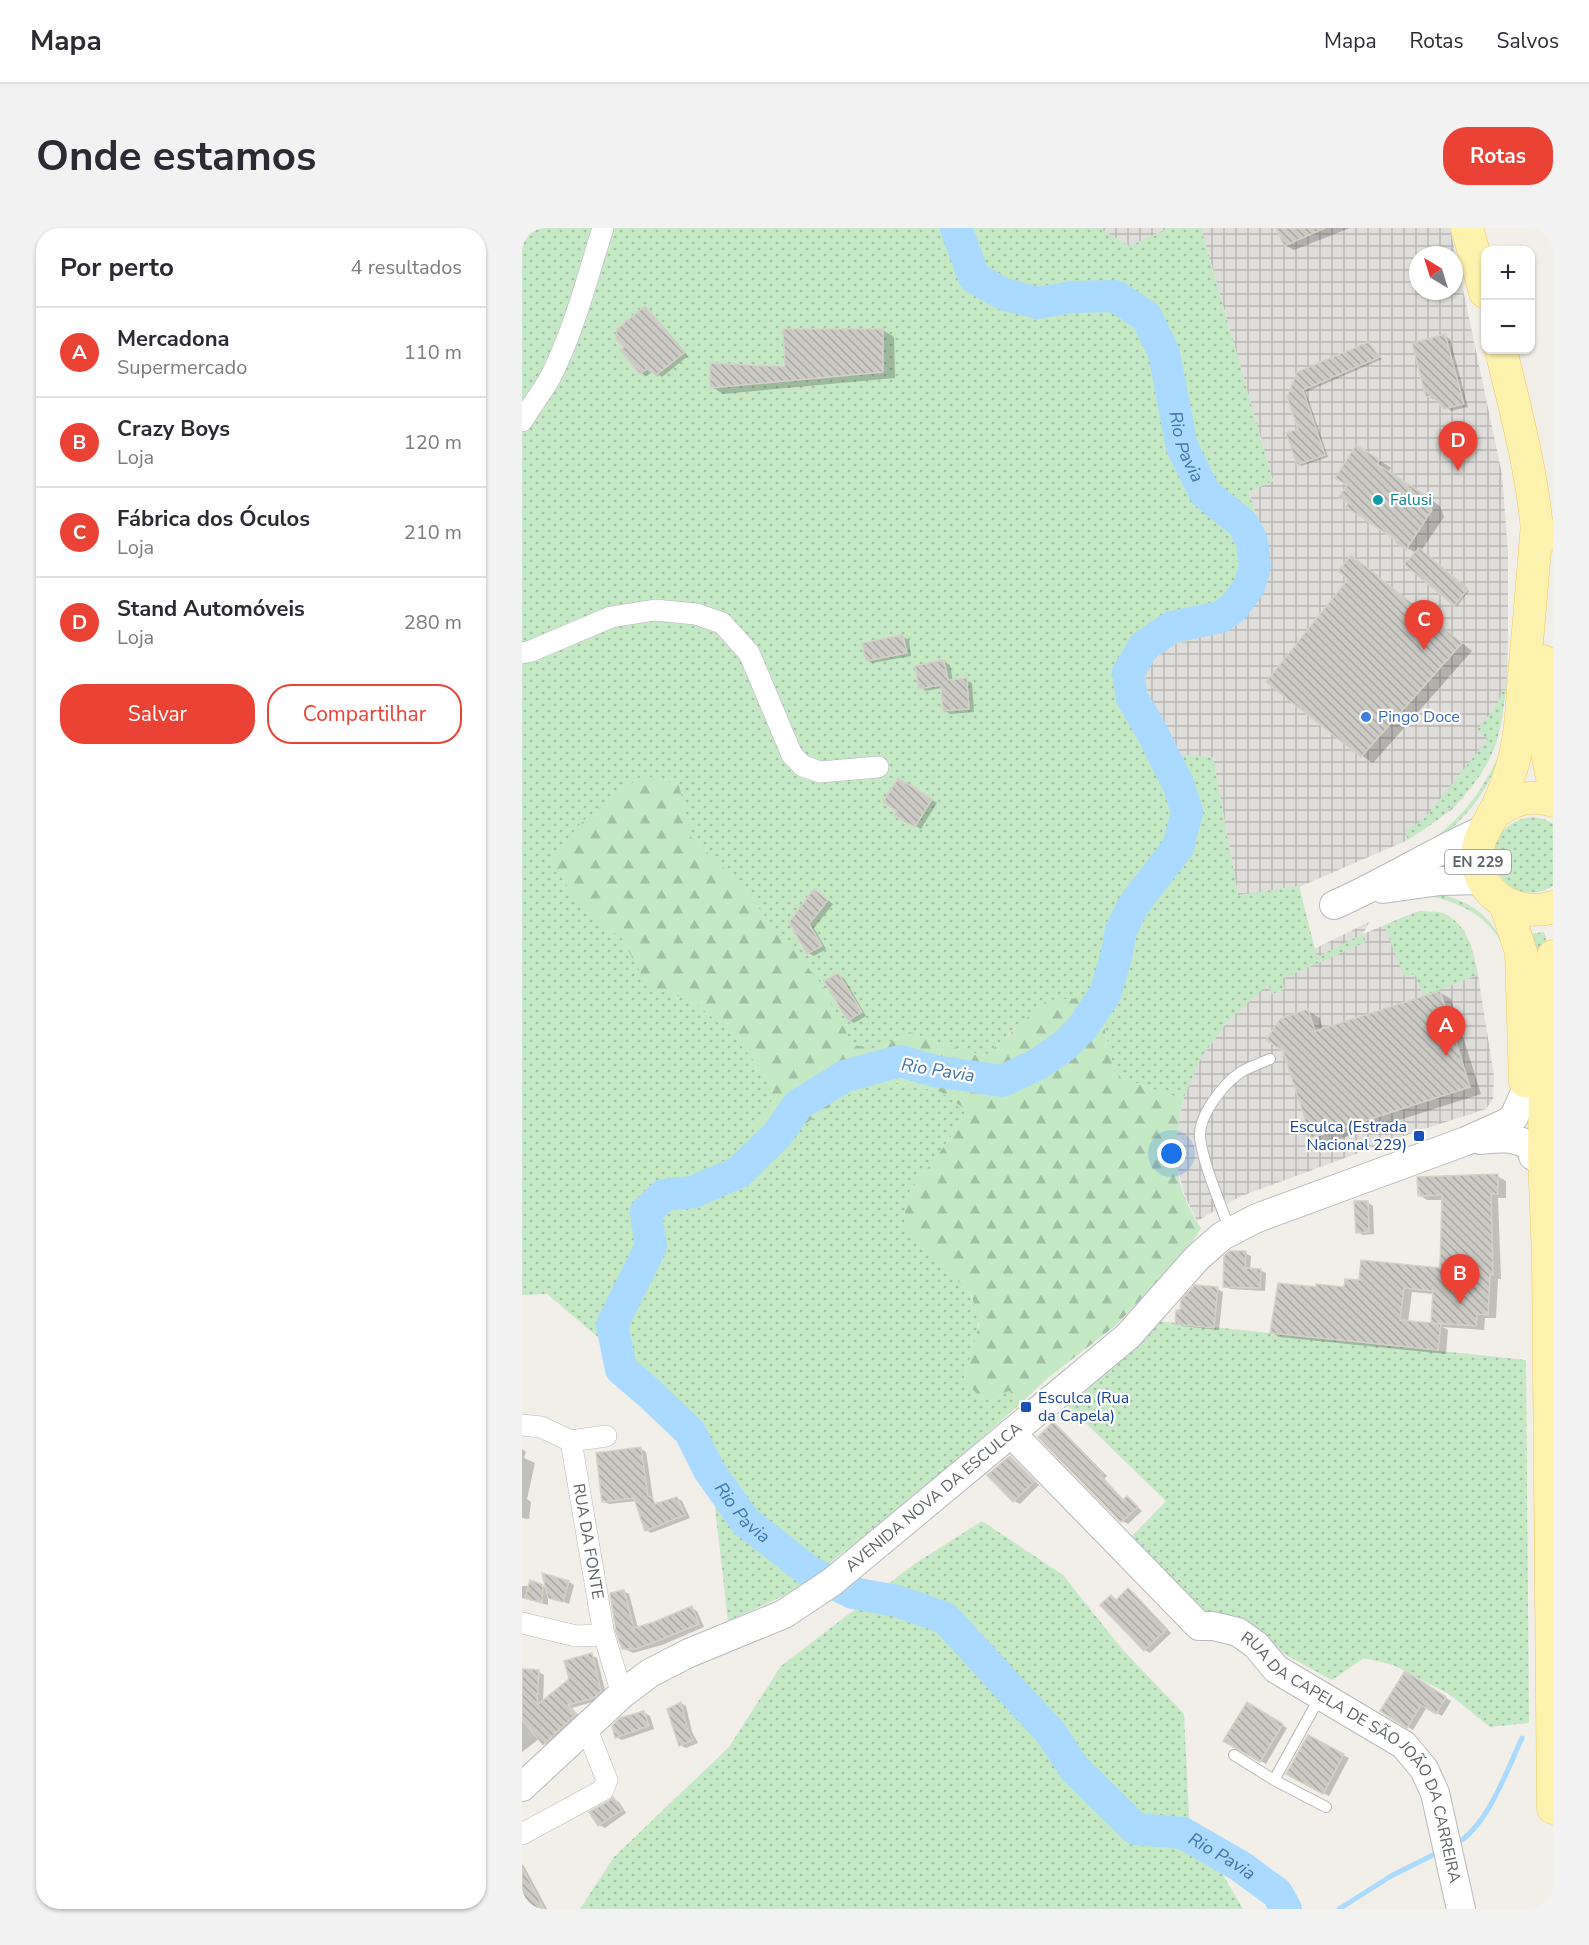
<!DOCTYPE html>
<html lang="pt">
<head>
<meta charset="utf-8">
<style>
  body { margin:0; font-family:"Nunito Sans",sans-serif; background:#f2f2f3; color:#2b2b33 }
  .controls { position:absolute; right:18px; top:18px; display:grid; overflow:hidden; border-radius:12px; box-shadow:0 2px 4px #0004 }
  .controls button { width:54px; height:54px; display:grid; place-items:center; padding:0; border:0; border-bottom:2px solid #e1e1e2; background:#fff; color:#2b2b33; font:30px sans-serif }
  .compass { position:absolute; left:887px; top:18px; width:54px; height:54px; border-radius:50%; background:#fff; box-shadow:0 2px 4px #0004; rotate:322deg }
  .you { position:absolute; left:650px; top:926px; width:21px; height:21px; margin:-15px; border:4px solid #fff; border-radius:50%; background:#1a73e8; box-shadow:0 0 0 9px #1a73e833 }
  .badge { display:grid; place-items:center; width:39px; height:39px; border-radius:50%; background:#ea4335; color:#fff; font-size:20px; font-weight:700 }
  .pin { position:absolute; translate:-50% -50px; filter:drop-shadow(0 2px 3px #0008) }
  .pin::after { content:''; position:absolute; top:32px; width:21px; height:18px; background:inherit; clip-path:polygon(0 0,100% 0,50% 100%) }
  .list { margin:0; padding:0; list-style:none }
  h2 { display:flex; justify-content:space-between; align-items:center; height:78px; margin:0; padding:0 24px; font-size:26px }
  h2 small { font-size:20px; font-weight:400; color:#7c7c81 }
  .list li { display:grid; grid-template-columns:39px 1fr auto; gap:18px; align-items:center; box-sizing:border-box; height:90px; padding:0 24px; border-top:2px solid #e1e1e2 }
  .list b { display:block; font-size:22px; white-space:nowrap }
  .list p { margin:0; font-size:20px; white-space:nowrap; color:#7c7c81 }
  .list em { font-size:20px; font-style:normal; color:#7c7c81 }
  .actions { display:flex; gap:12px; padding:18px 24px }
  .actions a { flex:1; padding:14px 0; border:2px solid #ea4335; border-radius:24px; text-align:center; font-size:21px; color:#ea4335 }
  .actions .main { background:#ea4335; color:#fff }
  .map { position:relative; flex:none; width:1031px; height:1681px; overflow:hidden; border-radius:24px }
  header { display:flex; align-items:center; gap:36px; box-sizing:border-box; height:84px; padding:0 30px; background:#fff; border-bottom:2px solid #e1e1e2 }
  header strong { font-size:28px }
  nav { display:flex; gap:33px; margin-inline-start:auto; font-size:21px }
  .intro { display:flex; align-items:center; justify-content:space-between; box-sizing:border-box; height:144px; padding:0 36px }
  h1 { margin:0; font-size:42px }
  .button { padding:15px 27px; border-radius:24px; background:#ea4335; color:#fff; font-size:21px; font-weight:700 }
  main { display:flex; gap:36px; padding:0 36px }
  aside { flex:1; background:#fff; border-radius:24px; box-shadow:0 2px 4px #0004 }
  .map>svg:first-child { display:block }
  .industrial { fill:url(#industrial-grid); fill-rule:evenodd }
  .grass { fill:url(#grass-dots) }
  .forest { fill:url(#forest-firs) }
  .shadow { fill:#0003; fill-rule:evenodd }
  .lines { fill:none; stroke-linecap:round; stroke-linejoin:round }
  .stream { stroke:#aadaff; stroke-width:5 }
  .river { stroke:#aadaff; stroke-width:32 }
  .building { fill:url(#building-back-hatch); stroke:#d6d1c6; stroke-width:1.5; fill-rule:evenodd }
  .lane-casing { stroke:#b5b8bc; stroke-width:12 }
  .street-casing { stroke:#b5b8bc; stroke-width:22 }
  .secondary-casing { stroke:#b6babf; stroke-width:30 }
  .primary-casing { stroke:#f2c960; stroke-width:33 }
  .lane { stroke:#fff; stroke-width:10 }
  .street { stroke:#fff; stroke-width:21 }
  .secondary { stroke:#fff; stroke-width:28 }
  .primary { stroke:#fff2af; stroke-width:32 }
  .culture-dot { fill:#0f9aa8; stroke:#fff; stroke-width:2 }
  .shop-dot { fill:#3f7fe0; stroke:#fff; stroke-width:2 }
  .transit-dot { fill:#1a4fb4; stroke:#fff; stroke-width:2 }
  .labels { text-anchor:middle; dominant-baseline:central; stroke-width:4.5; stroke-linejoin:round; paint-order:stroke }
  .shield { fill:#fff; stroke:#8f9295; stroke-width:1.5 }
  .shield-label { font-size:15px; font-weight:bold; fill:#5f6368 }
  .culture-label { font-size:16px; fill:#0d838f; stroke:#fff; text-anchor:start }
  .shop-label { font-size:16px; fill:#366cbe; stroke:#fff; text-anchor:start }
  .transit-label { font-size:16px; fill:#164399; stroke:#fff; text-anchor:end }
  .street-label { font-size:16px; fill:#5f6368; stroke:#fff }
  .water-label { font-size:18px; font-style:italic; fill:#4174aa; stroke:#fff }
</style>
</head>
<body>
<header>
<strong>Mapa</strong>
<nav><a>Mapa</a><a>Rotas</a><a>Salvos</a></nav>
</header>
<div class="intro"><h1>Onde estamos</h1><a class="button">Rotas</a></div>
<main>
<aside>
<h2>Por perto<small>4 resultados</small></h2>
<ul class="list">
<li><span class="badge">A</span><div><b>Mercadona</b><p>Supermercado</p></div><em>110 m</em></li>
<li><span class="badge">B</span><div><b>Crazy Boys</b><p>Loja</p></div><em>120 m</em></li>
<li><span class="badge">C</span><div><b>Fábrica dos Óculos</b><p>Loja</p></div><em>210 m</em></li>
<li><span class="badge">D</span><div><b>Stand Automóveis</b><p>Loja</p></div><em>280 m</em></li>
</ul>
<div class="actions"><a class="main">Salvar</a><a>Compartilhar</a></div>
</aside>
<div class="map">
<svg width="1031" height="1681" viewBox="0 0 1031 1681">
  <defs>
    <pattern id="industrial-grid" width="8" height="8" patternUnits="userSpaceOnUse" patternTransform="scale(1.5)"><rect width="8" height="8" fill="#e0deda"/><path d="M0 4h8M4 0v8" fill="none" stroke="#b9b8b5"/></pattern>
    <pattern id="grass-dots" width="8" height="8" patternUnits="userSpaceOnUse" patternTransform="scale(1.5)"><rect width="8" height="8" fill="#c5e8c5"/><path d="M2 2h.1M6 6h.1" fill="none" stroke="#a3c0a4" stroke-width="1.8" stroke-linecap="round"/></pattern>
    <pattern id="forest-firs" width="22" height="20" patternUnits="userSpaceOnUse" patternTransform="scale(1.5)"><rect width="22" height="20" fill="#c5e8c5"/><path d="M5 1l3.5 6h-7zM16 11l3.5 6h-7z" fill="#a3c0a4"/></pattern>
    <pattern id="building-back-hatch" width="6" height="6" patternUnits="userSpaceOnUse" patternTransform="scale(1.5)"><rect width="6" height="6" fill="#cccac5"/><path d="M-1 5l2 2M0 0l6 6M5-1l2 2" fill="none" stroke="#a9a8a4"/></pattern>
  </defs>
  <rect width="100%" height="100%" fill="#f1efe8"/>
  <g class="industrial">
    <polygon points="577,0 647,0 607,18"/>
    <path d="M679,0H928L980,246L986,324V413L985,456L974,517L965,535L950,558L932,580L886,612L777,659L792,721L847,694L841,706L897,683L920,685L933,693L942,703L949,717L956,747L972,848L971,871L964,881L893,904L717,969L675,993L663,968L654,937V909L661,871L679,830L705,794L746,755L716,667L691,529L652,527L630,485L620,459L629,435L648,416L671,412L695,396L717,386L742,316L727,263L751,253ZM896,27H932V63H896Z"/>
  </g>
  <g class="grass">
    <path d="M0,0H577L607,18L647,0H679L751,253L727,264L742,316L741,349L718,386L695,396L671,412L648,417L629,435L620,459L630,485L652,526L691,529L716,667L777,658L795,729L841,706L844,714L760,751L763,761L750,766L746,756L705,794L679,830L661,871L593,848L582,798L493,800L463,828L420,816L388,804L355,821L341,857L376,855L420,864L444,882L427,912L385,967L395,1015C419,1034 459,1063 456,1097C455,1114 446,1135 442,1151L487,1163L499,1175L401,1262L272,1363L206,1393L184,1200L25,1066L0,1067Z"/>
    <path d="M980,462H984C981,480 980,500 973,517C958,560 923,589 886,612L883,603L901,592L966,511L955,502C965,489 977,478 980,462Z"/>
    <path d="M978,525C966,565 945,589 913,614L911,611C942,588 962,560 978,525Z"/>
    <path d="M1010,589L1022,591L1031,596V658C976,690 941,599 1010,589Z"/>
    <path d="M910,664C944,672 968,684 982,718C963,687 942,676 908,668Z"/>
    <path d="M897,683C904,684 915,683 921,685C946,696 951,724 956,747L901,768L893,746L882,749L862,697Z"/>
    <polygon points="1022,704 1024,710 1021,731 1012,732 1008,706"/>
    <polygon points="635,1093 1004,1132 1007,1495 968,1499 927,1466 871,1437 842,1430 810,1452 764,1427 717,1389 677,1382 609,1309 644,1273 543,1175"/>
    <polygon points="460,1293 541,1347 600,1421 662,1486 667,1589 721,1681 58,1681 92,1629 207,1519 259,1438 391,1337"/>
  </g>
  <path class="forest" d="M121,547L157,557L169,609L210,648L297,753L331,817L355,821L388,804L420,816L463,828L525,772L560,770L582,798L593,848L661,871C651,924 649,953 679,1000L657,1037L623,1067L593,1098L527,1149L499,1175L487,1163L460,1172L442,1151L457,1097L450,1068L421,1036L395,1015L382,997L385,967L427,912L444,882L419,864L376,855L341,857L283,896L231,904L250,871L246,849L208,805L170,772L127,760L100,711L57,677L28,630L62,592Z"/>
  <g class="shadow">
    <polygon points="756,0 828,0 772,22 763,17"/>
    <polygon points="123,80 128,83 166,128 140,149 131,143 125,148 119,145 104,119"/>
    <polygon points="361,102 372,109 373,150 201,166 190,159 265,140"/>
    <polygon points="923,108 928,111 946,179 929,183 915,171 911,171 906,168"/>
    <polygon points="846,115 860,131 784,164 806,229 779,238 776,236 778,202 767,169"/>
    <polygon points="846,225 869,240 866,244 918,278 922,289 899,323 947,363 935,378 894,325 885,320"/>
    <polygon points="830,329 841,336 950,423 851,535 840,528 747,453 828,351"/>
    <polygon points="381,409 387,412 389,428 350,435 345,432"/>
    <polygon points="422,434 428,437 431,453 444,452 450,455 452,484 428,486 422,482 420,460 404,463 399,460"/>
    <polygon points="377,552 415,575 399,601 374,587 377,582"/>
    <polygon points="298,666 311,676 292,700 304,721 292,728 286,725 269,694"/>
    <polygon points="316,747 322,750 344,788 332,795 327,792"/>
    <polygon points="917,764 929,771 959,866 802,916 790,909 786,783 798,790 801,802"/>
    <path d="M975,948L984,953V970H976L979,1051H976L974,1090H963L962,1102L921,1099L926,1102L924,1126L757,1109L749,1104L796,1061H823L839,1054L919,1042L921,972H905L897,967ZM890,1064L912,1066L910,1096L886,1094Z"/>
    <polygon points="845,974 851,978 852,1006 841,1007 835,1004"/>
    <polygon points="723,1025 729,1028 728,1042 738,1042 744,1045 743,1063 708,1061 703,1058"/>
    <polygon points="695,1061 701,1064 697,1102 660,1098 654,1095"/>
    <polygon points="532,1196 537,1199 585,1248 582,1251 603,1273 606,1270 620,1283 606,1296 600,1293 518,1209"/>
    <polygon points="0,1221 4,1224 2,1230 13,1235 5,1271 9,1274 7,1291 0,1290"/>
    <polygon points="119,1221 124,1224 131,1270 129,1270 135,1283 138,1282 134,1273 137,1276 155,1270 160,1273 168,1290 129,1305 124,1302 115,1273 87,1276 81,1273"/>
    <polygon points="488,1229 517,1257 498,1276 492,1273"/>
    <polygon points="47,1354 52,1357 47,1376 26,1368 26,1377 0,1370 0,1358 21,1358 25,1361"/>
    <polygon points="606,1362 612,1365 649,1405 628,1425 623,1422 589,1369 595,1372"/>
    <polygon points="101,1363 107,1366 116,1400 170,1380 175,1383 182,1399 140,1417 111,1425 101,1420"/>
    <polygon points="69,1427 75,1430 84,1466 77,1472 50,1480 59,1490 27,1519 17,1511 0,1524 0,1443 17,1444 22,1447 21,1474 48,1452"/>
    <polygon points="883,1445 929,1473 920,1488 905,1479 891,1502 860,1483"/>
    <polygon points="159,1475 164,1478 170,1504 176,1515 164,1520 158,1517"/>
    <polygon points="725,1476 765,1500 744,1536 703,1512"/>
    <polygon points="122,1484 128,1488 132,1501 100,1512 94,1509"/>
    <polygon points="786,1509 827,1530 807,1568 766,1546"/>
    <polygon points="91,1571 97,1574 104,1585 83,1600 77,1597"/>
    <polygon points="0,1636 2,1638 25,1681 0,1681"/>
  </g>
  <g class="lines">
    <g class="stream">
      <path d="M933,1616C965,1600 985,1542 1000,1510"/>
      <polyline points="817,1681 869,1648 917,1624"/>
    </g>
    <path class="river" id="s1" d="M434,0L452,49L481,66L516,75L551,69L593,68L624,88L642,125L660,219L683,265L721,296L730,313L733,339L727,359L712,379L699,389L650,399L622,418L606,445L610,470L629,502L657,558L665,584L656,619L612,676L599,702L595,725L583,766L560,800L542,818L516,836L480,853L413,843L378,833L323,848L276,877L255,907L217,944L171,964L142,967L124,984L129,1018L90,1097L99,1141L127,1165L168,1204L188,1244L224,1294L288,1344L331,1365L375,1373L423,1390L529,1505L552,1540L614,1601L661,1605L718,1638L755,1665L764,1681"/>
  </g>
  <g class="building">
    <polygon points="754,0 803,0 762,18"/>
    <polygon points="123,78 162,125 134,147 125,141 118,146 98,122 102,119 94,111 95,101"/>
    <polygon points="261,101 361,101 361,144 188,160 188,135 263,139"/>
    <polygon points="923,106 942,176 922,181 910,168 904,169 890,115"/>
    <polygon points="846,114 858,129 781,162 803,227 775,237 764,205 776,201 765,169 775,144"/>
    <polygon points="834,217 858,232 855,236 906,269 910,282 884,322 873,314 874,312 824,279 826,275 817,269 825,257 813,250"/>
    <polygon points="897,320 946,361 932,378 882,336"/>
    <polygon points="829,327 940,415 839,529 744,454 826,351 816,343"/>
    <polygon points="381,407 385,425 344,433 340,415"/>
    <polygon points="422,432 426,452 445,450 447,481 421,483 419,457 397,461 393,438"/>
    <polygon points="376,550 410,571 393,599 372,587 375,583 361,574"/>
    <polygon points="292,661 306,672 287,696 300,718 285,726 267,694"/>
    <polygon points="316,745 340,784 326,793 302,753"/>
    <polygon points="918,763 948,859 789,910 761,823 744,812 758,791 786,781 793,803"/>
    <path d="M976,946V966H969L971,1047H968L966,1087L955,1086L954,1098L910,1095L919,1096L916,1122L748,1105L756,1055L794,1059V1056L822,1059L823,1051L837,1052L839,1032L918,1040L920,967L896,968L895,949ZM882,1060L911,1063L909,1095L878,1092Z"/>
    <polygon points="832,973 846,973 847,1004 834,1005"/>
    <polygon points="708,1023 724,1023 723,1040 739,1041 738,1060 701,1059 702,1028"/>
    <polygon points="673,1057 696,1059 692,1100 653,1096 654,1082 658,1082 659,1072"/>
    <polygon points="531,1194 580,1245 578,1247 601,1272 605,1268 616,1279 599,1294 516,1209"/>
    <polygon points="119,1219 126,1268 130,1269 133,1276 155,1269 163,1287 123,1303 112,1270 80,1274 74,1225"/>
    <polygon points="488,1228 513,1253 491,1274 465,1247"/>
    <polygon points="20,1345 47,1353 41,1374 26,1370"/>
    <polygon points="8,1352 21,1357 20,1375 3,1370"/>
    <polygon points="606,1360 645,1401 622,1423 578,1377 589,1367 594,1372"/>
    <polygon points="102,1362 112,1400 132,1394 170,1378 177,1396 133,1414 113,1421 100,1421 94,1404 88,1365"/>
    <polygon points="70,1425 79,1463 72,1470 46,1477 54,1486 21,1517 0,1492 0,1441 17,1442 15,1477 47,1451 42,1433"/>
    <polygon points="883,1443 924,1469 914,1486 899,1477 885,1500 858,1483"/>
    <polygon points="159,1474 165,1500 171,1512 157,1518 145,1481"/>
    <polygon points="725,1474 761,1496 738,1534 701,1513"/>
    <polygon points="122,1483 127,1498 93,1510 90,1498 98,1490"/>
    <polygon points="786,1507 822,1526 801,1566 764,1546"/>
    <polygon points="91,1569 100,1582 76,1598 67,1584 87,1573"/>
    <polygon points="0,1639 22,1681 0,1681"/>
  </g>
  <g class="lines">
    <g class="lane-casing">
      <g id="lane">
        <path d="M708,1003C698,974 682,939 678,910C676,888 701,856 719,844C727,839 739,835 748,831"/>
        <polyline points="712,1527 752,1552 799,1467"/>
        <polyline points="752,1552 804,1579"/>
      </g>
    </g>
    <g class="street-casing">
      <g id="street">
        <path d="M0,193C9,178 20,164 28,150C52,103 65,50 81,0"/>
        <polyline points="0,425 9,423 89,389 133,382 174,386 200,395 227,425 270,527 281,538 298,544 356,539"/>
        <path id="s2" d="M0,1197L19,1199L49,1213L82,1407L100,1466"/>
        <polyline points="49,1213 84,1208"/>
        <polyline points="0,1395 54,1408 82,1407"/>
        <polyline points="0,1606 81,1562 85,1552 64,1499"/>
      </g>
    </g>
    <g class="secondary-casing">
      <g id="secondary">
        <polyline points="861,661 918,653 961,652"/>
        <path d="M812,677C863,655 910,624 961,602"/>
        <path d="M958,912C976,910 992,908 1008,918L1011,928"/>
        <path id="s3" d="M489,1205L677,1398H691L716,1404L734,1417L754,1441L882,1517L902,1541L913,1565L939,1681"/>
        <path id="s4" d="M0,1559L100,1466L128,1445L167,1425L262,1386L310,1354L606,1108L675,1030L700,1008L735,990L944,913L984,895L992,889L1004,862"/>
      </g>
    </g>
    <g class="primary-casing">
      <g id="primary">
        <polyline points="945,0 963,64"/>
        <path d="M979,122C994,185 1012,249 1016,315"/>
        <path d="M1015,295C1011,345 1007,396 1002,446C1000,475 999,504 992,532C988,547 983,561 977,575C967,597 951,613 956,639C963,672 1000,689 1031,679"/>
        <polyline points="1021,433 1023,514 1031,555"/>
        <path d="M971,586C990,572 1008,565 1031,573"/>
        <polyline points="983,675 999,724 1003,853"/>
        <polyline points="1031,728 1024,766 1022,927 1026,1029 1031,1580"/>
      </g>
    </g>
    <use href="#lane" class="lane"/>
    <use href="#street" class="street"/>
    <use href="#secondary" class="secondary"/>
    <use href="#primary" class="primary"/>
  </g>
  <circle class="culture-dot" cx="856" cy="272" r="6"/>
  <circle class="shop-dot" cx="844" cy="489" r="6"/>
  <g class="transit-dot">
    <rect x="891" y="902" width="12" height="12" rx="3"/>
    <rect x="498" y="1173" width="12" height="12" rx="3"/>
  </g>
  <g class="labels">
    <rect class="shield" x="923" y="622" width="66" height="24" rx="4.5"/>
    <g class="shield-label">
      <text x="956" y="634">EN 229</text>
    </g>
    <g class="culture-label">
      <text x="868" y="272">Falusi</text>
    </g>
    <g class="shop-label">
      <text x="856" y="489">Pingo Doce</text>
    </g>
    <g class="transit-label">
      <text x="885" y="899">Esculca (Estrada<tspan x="885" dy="18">Nacional 229)</tspan></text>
      <text x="516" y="1170" text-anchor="start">Esculca (Rua<tspan x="516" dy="18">da Capela)</tspan></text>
    </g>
    <g class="street-label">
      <text stroke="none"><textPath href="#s4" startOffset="508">AVENIDA NOVA DA ESCULCA</textPath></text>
      <text stroke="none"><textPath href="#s2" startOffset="154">RUA DA FONTE</textPath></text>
      <text stroke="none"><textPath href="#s3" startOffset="488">RUA DA CAPELA DE SÃO JOÃO DA CARREIRA</textPath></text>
    </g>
    <g class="water-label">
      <text stroke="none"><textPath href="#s1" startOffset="374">Rio Pavia</textPath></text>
      <text transform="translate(416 842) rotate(9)">Rio Pavia</text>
      <text stroke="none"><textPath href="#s1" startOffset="1958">Rio Pavia</textPath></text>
      <text stroke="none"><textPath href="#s1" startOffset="2570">Rio Pavia</textPath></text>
    </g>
  </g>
</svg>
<div class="controls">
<button>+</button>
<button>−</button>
</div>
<svg class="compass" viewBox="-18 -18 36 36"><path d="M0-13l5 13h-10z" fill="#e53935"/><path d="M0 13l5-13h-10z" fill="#7c7c81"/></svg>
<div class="you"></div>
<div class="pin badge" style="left:924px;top:828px">A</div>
<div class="pin badge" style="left:938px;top:1076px">B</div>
<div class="pin badge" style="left:902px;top:422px">C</div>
<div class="pin badge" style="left:936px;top:243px">D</div>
</div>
</main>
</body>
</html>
